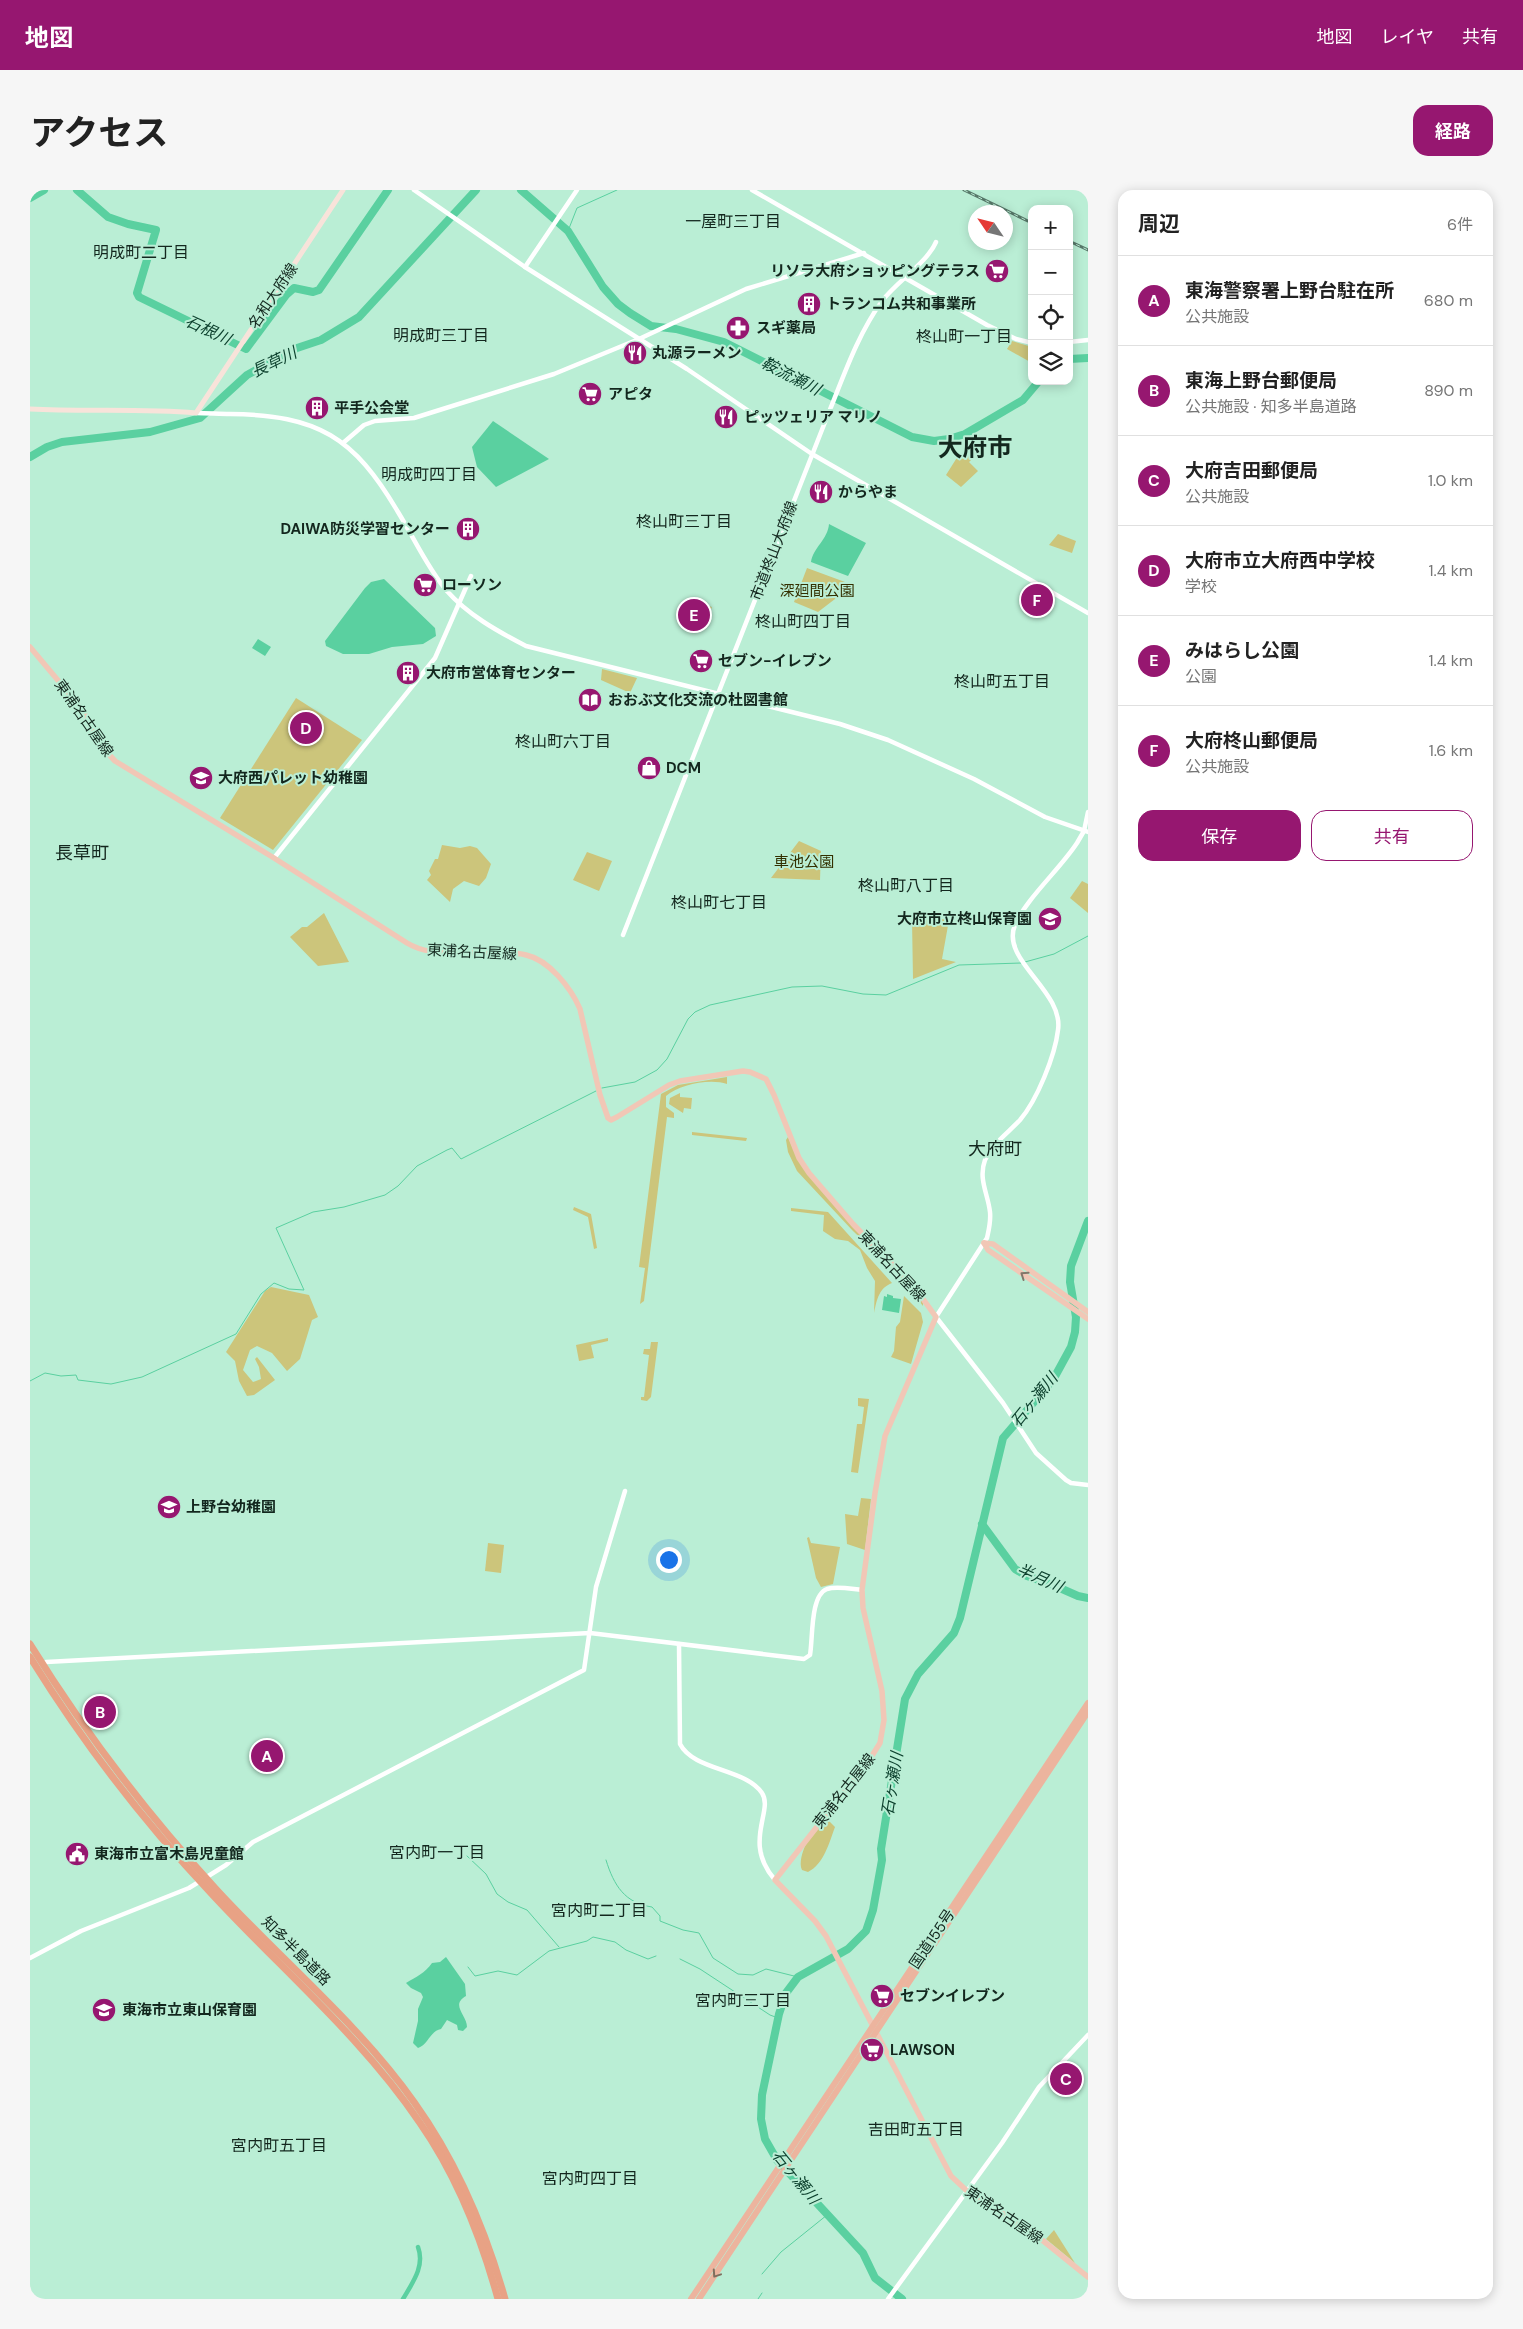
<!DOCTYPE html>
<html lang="ja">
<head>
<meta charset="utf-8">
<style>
  body { margin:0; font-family:"DM Sans","Noto Sans JP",sans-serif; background:#f6f6f6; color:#222 }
  .controls { position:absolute; right:15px; top:15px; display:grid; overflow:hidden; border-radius:10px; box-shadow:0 2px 12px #0003 }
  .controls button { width:45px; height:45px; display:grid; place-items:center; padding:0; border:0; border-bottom:1px solid #e0e0e0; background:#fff; color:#222; font:25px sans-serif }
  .compass { position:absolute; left:938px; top:15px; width:45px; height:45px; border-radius:50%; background:#fff; box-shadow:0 2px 12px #0003; rotate:305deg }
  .you { position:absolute; left:638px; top:1369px; width:18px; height:18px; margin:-12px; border:4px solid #fff; border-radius:50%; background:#1a73e8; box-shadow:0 0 0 8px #1a73e833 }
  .badge { display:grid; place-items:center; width:32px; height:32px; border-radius:50%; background:#961770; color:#fff; font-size:16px; font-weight:700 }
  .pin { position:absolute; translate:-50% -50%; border:2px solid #fff; box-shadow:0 1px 5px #0006 }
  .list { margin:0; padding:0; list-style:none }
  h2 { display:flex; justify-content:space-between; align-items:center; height:65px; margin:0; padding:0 20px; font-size:21px }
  h2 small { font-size:16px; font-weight:400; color:#767676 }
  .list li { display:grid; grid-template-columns:32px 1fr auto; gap:15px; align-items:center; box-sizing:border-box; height:90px; padding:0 20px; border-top:1px solid #e0e0e0 }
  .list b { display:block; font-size:19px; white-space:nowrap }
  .list p { margin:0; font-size:16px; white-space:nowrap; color:#767676 }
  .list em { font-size:16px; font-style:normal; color:#767676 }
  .actions { display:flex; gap:10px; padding:15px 20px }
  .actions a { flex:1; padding:11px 0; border:1px solid #961770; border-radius:15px; text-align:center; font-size:18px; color:#961770 }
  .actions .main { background:#961770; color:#fff }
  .icon { flex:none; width:28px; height:28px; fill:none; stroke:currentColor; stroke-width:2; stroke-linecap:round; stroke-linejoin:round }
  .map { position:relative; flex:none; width:1058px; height:2109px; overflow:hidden; border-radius:15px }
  header { display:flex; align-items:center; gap:30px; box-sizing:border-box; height:70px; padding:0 25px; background:#961770; color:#fff }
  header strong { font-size:24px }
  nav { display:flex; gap:28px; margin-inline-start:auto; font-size:18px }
  .intro { display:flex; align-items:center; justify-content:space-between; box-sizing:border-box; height:120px; padding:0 30px }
  h1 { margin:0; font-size:35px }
  .button { padding:12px 22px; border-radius:15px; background:#961770; color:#fff; font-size:18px; font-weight:700 }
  main { display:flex; gap:30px; padding:0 30px }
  aside { flex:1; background:#fff; border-radius:15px; box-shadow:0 2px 12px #0003 }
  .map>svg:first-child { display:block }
  .green { fill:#ccc57b }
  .water { fill:#5ad0a0 }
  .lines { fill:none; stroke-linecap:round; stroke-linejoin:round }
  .stream { stroke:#5ad0a0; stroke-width:1 }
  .canal { stroke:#5ad0a0; stroke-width:4.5 }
  .river { stroke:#5ad0a0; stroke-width:8 }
  .tertiary { stroke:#fff; stroke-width:4.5 }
  .secondary { stroke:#f8e3da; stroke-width:5 }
  .primary { stroke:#f1c7b6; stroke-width:5.5 }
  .trunk { stroke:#ecb49e; stroke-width:6 }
  .motorway { stroke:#e8a285; stroke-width:7 }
  .rail-casing { stroke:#58796a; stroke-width:3 }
  .rail { stroke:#baeed5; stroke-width:1; stroke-dasharray:4; stroke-linecap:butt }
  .oneway { stroke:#82776a }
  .oneway2 { stroke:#806e5e }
  .labels { text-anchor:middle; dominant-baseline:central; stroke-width:4; stroke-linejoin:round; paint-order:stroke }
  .poi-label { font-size:15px; font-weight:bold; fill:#13271e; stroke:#baeed5; text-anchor:start }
  .street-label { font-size:15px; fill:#13271e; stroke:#baeed5 }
  .park-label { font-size:15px; fill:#332f00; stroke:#baeed5 }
  .neighbourhood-label { font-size:16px; fill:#13271e; stroke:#baeed5 }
  .water-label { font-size:16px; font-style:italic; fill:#0b3f2c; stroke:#baeed5 }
  .quarter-label { font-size:18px; fill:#13271e; stroke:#baeed5 }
  .town-label { font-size:25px; font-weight:bold; fill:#13271e; stroke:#baeed5 }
</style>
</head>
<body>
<header>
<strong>地図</strong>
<nav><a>地図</a><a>レイヤ</a><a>共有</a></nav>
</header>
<div class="intro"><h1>アクセス</h1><a class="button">経路</a></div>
<main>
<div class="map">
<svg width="1058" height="2109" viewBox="0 0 1058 2109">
  <rect width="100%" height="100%" fill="#baeed5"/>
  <g class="green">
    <polygon points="982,151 1002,157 1002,173 977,159"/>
    <polygon points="951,260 939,272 948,281 931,297 916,285 928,266"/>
    <polygon points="1028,344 1046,351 1042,363 1019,355"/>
    <polygon points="777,378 815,392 805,409 788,422 764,412"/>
    <polygon points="668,413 682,417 675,433 672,435 652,432 648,418"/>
    <polygon points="572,479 607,488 600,503 571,490"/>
    <polygon points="266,508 332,550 243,660 190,628"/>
    <polygon points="769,651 791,661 790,690 741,688"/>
    <polygon points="412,655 430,658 440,656 447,658 461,674 456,688 449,696 434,691 423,699 420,712 397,690 401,685 399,681 405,669 408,669"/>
    <polygon points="557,662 582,671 569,701 543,690"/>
    <polygon points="1052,691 1058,694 1058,723 1040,708"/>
    <polygon points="294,723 319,772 288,776 260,747 272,737 277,737"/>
    <polygon points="896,727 919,730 912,769 926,772 883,789 882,730"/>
    <path d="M697,887V894C681,888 649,894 636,906V917L644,923V928L637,927L614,1111L610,1114L615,1078L609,1077L631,904L648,895Z"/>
    <polygon points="650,903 650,907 662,908 661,919 654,918 653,923 639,914 640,908"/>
    <polygon points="662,942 717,948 716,951 662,945"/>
    <polygon points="758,947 767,968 881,1096 893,1113 893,1116 870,1086 823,1041 767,981 758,962 756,950"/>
    <polygon points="544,1017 561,1024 567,1058 564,1059 558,1027 543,1020"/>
    <path d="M761,1018L798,1022L862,1093C849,1098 847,1109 844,1123L845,1091L837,1078L830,1060L818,1051L805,1049L793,1041L794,1025L761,1021Z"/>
    <polygon points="241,1097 279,1105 288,1127 282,1130 270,1169 257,1181 242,1163 227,1156 220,1160 213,1180 223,1192 231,1189 229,1177 225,1169 227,1167 245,1190 224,1205 217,1206 209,1191 205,1171 196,1162 235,1101"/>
    <polygon points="874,1106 891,1123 893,1132 881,1174 861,1167 864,1161 866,1137 870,1132"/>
    <polygon points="578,1148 578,1151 561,1155 564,1168 549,1171 546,1155"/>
    <polygon points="621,1152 628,1152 621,1207 617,1211 611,1210 611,1207 614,1207 619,1165 613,1164 614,1159 620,1159"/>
    <polygon points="828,1208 839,1209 828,1283 821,1282 827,1234 832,1234 834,1217 828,1216"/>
    <polygon points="831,1308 841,1309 835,1360 817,1354 815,1324 828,1326"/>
    <polygon points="779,1347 781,1353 810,1357 803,1394 791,1397 786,1388 777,1348"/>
    <polygon points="458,1353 474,1355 471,1383 455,1381"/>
    <path d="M797,1629L805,1637C799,1653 794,1674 778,1682L772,1680C766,1667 784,1633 797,1629Z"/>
    <polygon points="1024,2040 1045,2073 1016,2049"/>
  </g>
  <g class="water">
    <polygon points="463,231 519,269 466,297 447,277 442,257"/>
    <path d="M799,334L836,353L818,386L781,372C783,358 798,349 799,334Z"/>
    <polygon points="354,389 405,438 406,446 393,454 362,457 339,464 313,464 296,456 295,451 335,398 341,392"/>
    <polygon points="228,449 241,457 235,466 222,458"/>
    <polygon points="857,1104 863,1106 863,1108 871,1109 869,1123 852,1120 854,1106 857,1107"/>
    <path d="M416,1767L435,1794L436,1806C420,1815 437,1825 437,1837L433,1841L428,1840L427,1835L417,1830L411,1839C400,1841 398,1855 388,1858L383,1853L388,1831V1819L393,1807L391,1803L381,1798L376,1793C386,1787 395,1783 402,1773L410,1772Z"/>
  </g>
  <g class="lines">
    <g class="stream">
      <polyline points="538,41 547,18 587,0"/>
      <polyline points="995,772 1024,764 1058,746"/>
      <polyline points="572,898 605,892 627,880 637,869 658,829 665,822 680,815 762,797 792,796 833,804 856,805 929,775 991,773"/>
      <polyline points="0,1191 15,1183 31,1186 46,1185 48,1190 81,1194 112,1187 206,1144 231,1104 244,1093 259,1099 274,1100 246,1038 283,1022 314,1017 355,1005 368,996 387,976 417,960 422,958 431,969 566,901"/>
      <polyline points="437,1666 456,1684 467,1704 478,1712 497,1720 529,1757"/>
      <path d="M576,1670C584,1696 595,1713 622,1717L630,1726V1731L653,1740L669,1743L683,1768L708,1784L723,1785L736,1779L768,1787"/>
      <polyline points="650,1769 670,1779 740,1825 748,1828"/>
      <polyline points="438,1777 445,1786 468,1781 487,1785 519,1761 557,1751 563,1747 585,1752 596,1760 618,1769 626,1766"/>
      <polyline points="732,2084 751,2062 797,2025"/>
      <polyline points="728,2109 732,2103"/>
    </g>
    <path class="canal" d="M373,2109C383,2092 395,2076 388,2057"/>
    <g class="river">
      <polyline points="47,0 78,27 98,34 126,40 107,103 109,107 216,159 256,105 264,98 283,102 289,100 358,0"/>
      <polyline points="491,0 538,41 573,97 588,114 600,123 621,136 646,139 694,152 882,247 904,251 919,249 935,244 993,210 1009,191"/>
      <polyline points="0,8 14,0"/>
      <polyline points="1039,169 1058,168"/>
      <polyline points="0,267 17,257 32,252 120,242 170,228 217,185 267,158 291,150 329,127 446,0"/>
      <polyline points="952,1334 985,1379 997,1386 1023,1395 1048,1406 1058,1408"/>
      <polyline points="872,2109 845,2088 833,2063 747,1970 735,1949 731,1929 732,1905 749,1824 756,1803 768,1787 818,1759 836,1741 843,1720 852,1670 851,1659 875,1509 888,1484 924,1443 930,1428 973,1248 1023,1190 1041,1157 1045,1142 1046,1127 1040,1092 1041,1076 1058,1031"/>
    </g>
    <g class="tertiary">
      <polyline points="384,0 495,77 657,179 782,264 1058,423"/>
      <polyline points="722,0 957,135 986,149 1002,153"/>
      <polyline points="495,77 547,0"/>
      <polyline points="1039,152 1058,150"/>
      <path d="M166,223C178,223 189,224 200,224C288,225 324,247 368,322C384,348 397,377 416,400C438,425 467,441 496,456L810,534L858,550L944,589L1015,627L1058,642"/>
      <polyline points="313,253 334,235 345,231 384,228 524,184 609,149 716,99 834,63"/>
      <path d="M1058,622L1054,641L1047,653C1030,679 996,709 985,735C970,770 1034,801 1028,840C1025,866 1007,910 990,930C978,943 962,954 955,970C948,989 958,1004 960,1022C961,1032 959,1039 957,1048L906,1127L973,1213L1006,1263L1036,1290L1041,1293L1058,1295"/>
      <polyline points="244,668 405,468 441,386"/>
      <path d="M593,745L799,222C814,185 828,144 852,111C867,91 897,73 906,52"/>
      <path d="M649,1454L650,1554C664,1581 715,1578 732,1603C744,1621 712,1652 745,1690"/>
      <path d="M16,1472L560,1443L774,1469L780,1465C783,1449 780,1405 797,1399C807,1396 821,1399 832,1400"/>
      <polyline points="0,1768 51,1741 159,1698 196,1675 223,1652 554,1480 566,1397 595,1301"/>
      <polyline points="858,2109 972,1953 1009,1897 1058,1845"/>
    </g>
    <path class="secondary" d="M0,219C55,222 111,218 166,223L313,0"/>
    <g class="primary">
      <path d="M0,457L52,519L71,556L85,571L244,668L377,753C392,762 409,763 426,763C448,764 475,760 496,765C519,770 541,798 550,819L570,905L578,928L581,930L587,927L639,895L650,891L713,881L720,882L736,889L744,905L769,968L779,983L823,1034L883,1095L906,1127L855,1246L845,1303L832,1400L833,1418L852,1501L854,1530L850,1553L838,1572L745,1690L785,1731L796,1746L921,1986L936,2000L1006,2045L1058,2087"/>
      <polyline points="954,1053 958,1060 1058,1129"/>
      <polyline points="954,1053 963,1054 1058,1122"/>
    </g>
    <g class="trunk">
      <polyline points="661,2109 1058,1513"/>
      <polyline points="669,2109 1058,1522"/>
    </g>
    <g class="motorway">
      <path d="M0,1454C54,1541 116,1623 186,1699C251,1770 328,1833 384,1912C427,1972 455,2038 475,2109"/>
      <path d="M0,1467C52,1551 113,1631 181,1703C251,1779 332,1847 390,1933C427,1986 451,2047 468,2109"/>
    </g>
    <g class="rail-casing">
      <g id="rail">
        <polyline points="934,0 1002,33"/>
        <polyline points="1039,51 1058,60"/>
      </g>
    </g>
    <use href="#rail" class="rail"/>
  </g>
  <defs><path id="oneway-chevron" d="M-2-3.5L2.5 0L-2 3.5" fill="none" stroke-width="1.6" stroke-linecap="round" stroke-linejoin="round" transform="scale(1.25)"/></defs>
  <use class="oneway" href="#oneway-chevron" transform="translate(994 1085) rotate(-145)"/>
  <use class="oneway2" href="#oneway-chevron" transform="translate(686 2084) rotate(124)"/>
  <defs>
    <g id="supermarket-disc" transform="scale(1.25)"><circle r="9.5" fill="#961770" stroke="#baeed5"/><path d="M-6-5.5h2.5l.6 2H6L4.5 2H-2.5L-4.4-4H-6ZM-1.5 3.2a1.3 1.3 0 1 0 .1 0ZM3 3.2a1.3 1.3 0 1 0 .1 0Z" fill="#fff"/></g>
    <g id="building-disc" transform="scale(1.25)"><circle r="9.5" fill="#961770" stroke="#baeed5"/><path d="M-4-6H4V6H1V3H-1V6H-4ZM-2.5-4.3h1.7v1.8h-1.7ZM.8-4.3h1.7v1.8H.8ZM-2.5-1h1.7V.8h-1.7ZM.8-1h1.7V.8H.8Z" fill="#fff"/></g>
    <g id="pharmacy-disc" transform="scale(1.25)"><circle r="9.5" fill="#961770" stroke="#baeed5"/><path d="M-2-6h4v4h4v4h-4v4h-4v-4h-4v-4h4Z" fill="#fff"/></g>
    <g id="restaurant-disc" transform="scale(1.25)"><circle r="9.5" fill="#961770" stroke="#baeed5"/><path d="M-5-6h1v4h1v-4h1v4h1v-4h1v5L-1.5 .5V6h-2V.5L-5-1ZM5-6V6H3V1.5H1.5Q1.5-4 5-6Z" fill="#fff"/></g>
    <g id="library-disc" transform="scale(1.25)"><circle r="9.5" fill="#961770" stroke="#baeed5"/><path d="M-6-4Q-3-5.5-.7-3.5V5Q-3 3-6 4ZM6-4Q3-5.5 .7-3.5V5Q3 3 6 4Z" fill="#fff"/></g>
    <g id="shop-disc" transform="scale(1.25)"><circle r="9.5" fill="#961770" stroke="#baeed5"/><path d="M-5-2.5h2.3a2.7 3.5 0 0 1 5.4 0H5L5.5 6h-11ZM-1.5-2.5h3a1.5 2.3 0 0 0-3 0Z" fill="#fff"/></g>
    <g id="school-disc" transform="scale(1.25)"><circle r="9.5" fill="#961770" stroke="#baeed5"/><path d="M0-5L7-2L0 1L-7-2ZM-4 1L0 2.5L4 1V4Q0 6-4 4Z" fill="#fff"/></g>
    <g id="civic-disc" transform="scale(1.25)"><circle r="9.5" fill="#961770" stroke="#baeed5"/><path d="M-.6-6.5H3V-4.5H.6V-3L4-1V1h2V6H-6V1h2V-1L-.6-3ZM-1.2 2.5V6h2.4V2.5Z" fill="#fff"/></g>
  </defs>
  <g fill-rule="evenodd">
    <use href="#supermarket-disc" x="967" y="81"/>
    <use href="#building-disc" x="779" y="114"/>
    <use href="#pharmacy-disc" x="708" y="138"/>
    <use href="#restaurant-disc" x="605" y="163"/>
    <use href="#supermarket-disc" x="560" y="204"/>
    <use href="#building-disc" x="287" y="218"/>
    <use href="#restaurant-disc" x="696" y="227"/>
    <use href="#restaurant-disc" x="791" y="302"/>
    <use href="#building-disc" x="438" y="339"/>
    <use href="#supermarket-disc" x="395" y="395"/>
    <use href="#supermarket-disc" x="671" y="471"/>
    <use href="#building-disc" x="378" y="483"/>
    <use href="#library-disc" x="560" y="510"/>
    <use href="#shop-disc" x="619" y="578"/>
    <use href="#school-disc" x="171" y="588"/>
    <use href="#school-disc" x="1020" y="729"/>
    <use href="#school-disc" x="139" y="1317"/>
    <use href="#civic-disc" x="47" y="1664"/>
    <use href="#supermarket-disc" x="852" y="1806"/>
    <use href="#school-disc" x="74" y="1820"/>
    <use href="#supermarket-disc" x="842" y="1860"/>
  </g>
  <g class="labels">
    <g class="poi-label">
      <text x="950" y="81" text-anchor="end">リソラ大府ショッピングテラス</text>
      <text x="796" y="114">トランコム共和事業所</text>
      <text x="726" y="138">スギ薬局</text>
      <text x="622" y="163">丸源ラーメン</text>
      <text x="578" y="204">アピタ</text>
      <text x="304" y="218">平手公会堂</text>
      <text x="714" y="227">ピッツェリア マリノ</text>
      <text x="808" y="302">からやま</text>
      <text x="420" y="339" text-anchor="end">DAIWA防災学習センター</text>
      <text x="412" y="395">ローソン</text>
      <text x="688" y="471">セブン-イレブン</text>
      <text x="396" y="483">大府市営体育センター</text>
      <text x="578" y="510">おおぶ文化交流の杜図書館</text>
      <text x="636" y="578">DCM</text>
      <text x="188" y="588">大府西パレット幼稚園</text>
      <text x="1002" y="729" text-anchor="end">大府市立柊山保育園</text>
      <text x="156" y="1317">上野台幼稚園</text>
      <text x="64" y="1664">東海市立富木島児童館</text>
      <text x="870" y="1806">セブンイレブン</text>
      <text x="92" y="1820">東海市立東山保育園</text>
      <text x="860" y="1860">LAWSON</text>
    </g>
    <g class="street-label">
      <text transform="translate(243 106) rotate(-56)">名和大府線</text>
      <text transform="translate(744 361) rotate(-69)">市道柊山大府線</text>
      <text transform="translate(54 528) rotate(55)">東浦名古屋線</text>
      <text transform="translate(442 762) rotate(3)">東浦名古屋線</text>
      <text transform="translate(862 1076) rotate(47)">東浦名古屋線</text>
      <text transform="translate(814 1601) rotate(-52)">東浦名古屋線</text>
      <text transform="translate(902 1749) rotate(-56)">国道155号</text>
      <text transform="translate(266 1761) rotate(45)">知多半島道路</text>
      <text transform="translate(974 2025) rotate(34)">東浦名古屋線</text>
    </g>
    <g class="park-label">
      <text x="787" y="401">深廻間公園</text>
      <text x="774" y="672">車池公園</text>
    </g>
    <g class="neighbourhood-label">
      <text x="703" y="31">一屋町三丁目</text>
      <text x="111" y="62">明成町二丁目</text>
      <text x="411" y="145">明成町三丁目</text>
      <text x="934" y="146">柊山町一丁目</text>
      <text x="399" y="284">明成町四丁目</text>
      <text x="654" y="331">柊山町三丁目</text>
      <text x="773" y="431">柊山町四丁目</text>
      <text x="972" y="491">柊山町五丁目</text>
      <text x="533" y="551">柊山町六丁目</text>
      <text x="876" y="695">柊山町八丁目</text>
      <text x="689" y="712">柊山町七丁目</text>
      <text x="407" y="1662">宮内町一丁目</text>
      <text x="569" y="1720">宮内町二丁目</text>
      <text x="713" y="1810">宮内町三丁目</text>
      <text x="886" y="1939">吉田町五丁目</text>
      <text x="249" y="1955">宮内町五丁目</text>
      <text x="560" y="1988">宮内町四丁目</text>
    </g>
    <g class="water-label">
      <text transform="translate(178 140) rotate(25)">石根川</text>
      <text transform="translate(244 172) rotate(-26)">長草川</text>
      <text transform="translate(761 186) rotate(27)">鞍流瀬川</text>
      <text transform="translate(1004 1210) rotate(-51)">石ヶ瀬川</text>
      <text transform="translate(1010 1388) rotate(24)">半月川</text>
      <text transform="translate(862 1594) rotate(-81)">石ヶ瀬川</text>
      <text transform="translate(766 1987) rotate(51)">石ヶ瀬川</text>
    </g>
    <g class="quarter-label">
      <text x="52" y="663">長草町</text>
      <text x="965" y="959">大府町</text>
    </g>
    <g class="town-label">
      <text x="945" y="257">大府市</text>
    </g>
  </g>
</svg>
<div class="controls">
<button>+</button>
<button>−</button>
<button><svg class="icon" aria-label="locate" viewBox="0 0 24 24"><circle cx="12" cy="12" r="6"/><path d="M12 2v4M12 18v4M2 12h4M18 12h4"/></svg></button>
<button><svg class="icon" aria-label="layers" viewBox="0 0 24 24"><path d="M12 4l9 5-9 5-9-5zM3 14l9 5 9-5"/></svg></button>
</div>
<svg class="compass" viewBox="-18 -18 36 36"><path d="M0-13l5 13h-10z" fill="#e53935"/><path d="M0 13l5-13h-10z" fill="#767676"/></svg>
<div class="you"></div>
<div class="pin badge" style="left:237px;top:1566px">A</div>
<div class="pin badge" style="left:70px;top:1522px">B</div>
<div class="pin badge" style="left:1036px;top:1889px">C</div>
<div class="pin badge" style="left:276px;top:538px">D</div>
<div class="pin badge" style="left:664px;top:425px">E</div>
<div class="pin badge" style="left:1007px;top:410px">F</div>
</div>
<aside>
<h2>周辺<small>6件</small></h2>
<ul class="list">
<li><span class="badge">A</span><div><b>東海警察署上野台駐在所</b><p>公共施設</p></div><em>680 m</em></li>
<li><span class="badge">B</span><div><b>東海上野台郵便局</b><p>公共施設 · 知多半島道路</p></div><em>890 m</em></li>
<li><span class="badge">C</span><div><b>大府吉田郵便局</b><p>公共施設</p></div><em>1.0 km</em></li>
<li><span class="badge">D</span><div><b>大府市立大府西中学校</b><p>学校</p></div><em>1.4 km</em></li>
<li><span class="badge">E</span><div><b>みはらし公園</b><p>公園</p></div><em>1.4 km</em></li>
<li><span class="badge">F</span><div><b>大府柊山郵便局</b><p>公共施設</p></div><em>1.6 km</em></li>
</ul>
<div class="actions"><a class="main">保存</a><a>共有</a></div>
</aside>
</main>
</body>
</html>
